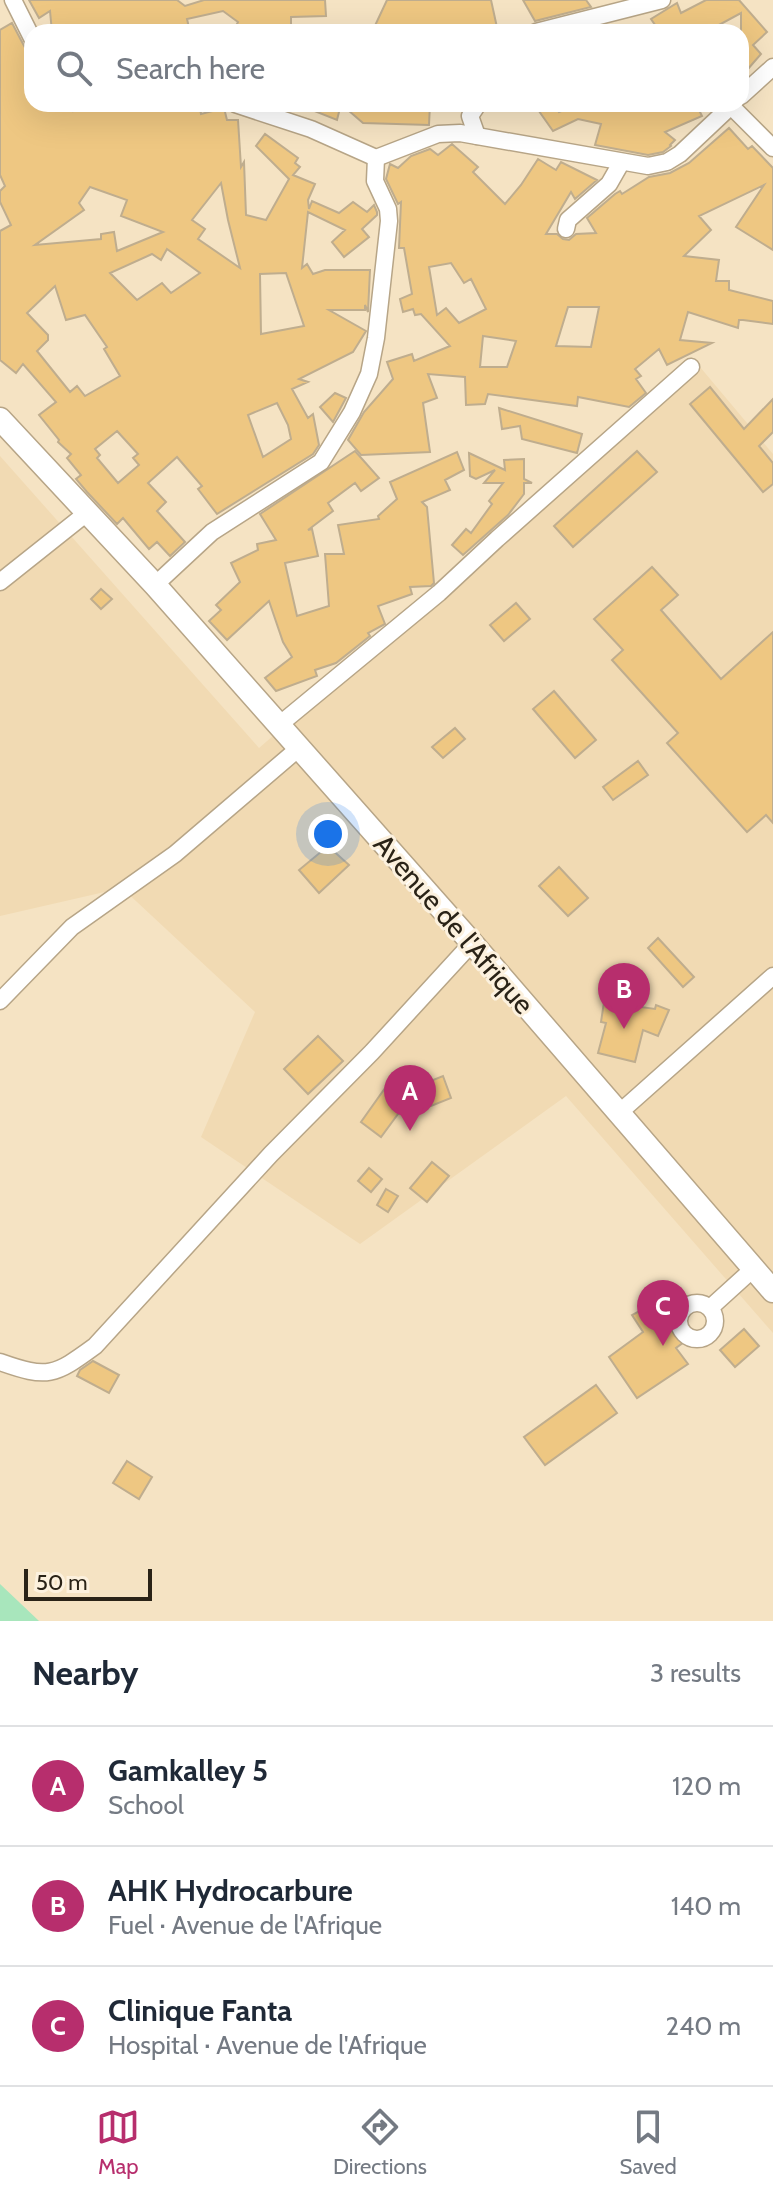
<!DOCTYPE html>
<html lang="en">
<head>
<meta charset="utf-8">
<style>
  body { margin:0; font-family:Cabin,sans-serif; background:#f6f6f7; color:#1f2937 }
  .scale { position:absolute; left:24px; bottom:20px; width:128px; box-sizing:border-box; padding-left:8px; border:4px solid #2a2317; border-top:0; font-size:22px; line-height:28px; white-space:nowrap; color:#2a2317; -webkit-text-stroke:6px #fcf1de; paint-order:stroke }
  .you { position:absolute; left:328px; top:834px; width:28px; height:28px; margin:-20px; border:6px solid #fff; border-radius:50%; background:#1a73e8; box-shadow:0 0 0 12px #1a73e833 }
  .badge { display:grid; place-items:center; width:52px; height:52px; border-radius:50%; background:#b72e6d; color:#fff; font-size:26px; font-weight:700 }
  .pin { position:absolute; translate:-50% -66px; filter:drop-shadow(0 2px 4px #0008) }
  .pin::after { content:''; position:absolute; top:42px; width:28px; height:24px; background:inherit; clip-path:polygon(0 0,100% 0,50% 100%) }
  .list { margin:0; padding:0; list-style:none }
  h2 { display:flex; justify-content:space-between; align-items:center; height:104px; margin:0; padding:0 32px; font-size:34px }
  h2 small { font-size:26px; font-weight:400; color:#747a83 }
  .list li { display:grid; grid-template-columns:52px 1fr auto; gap:24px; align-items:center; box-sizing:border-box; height:120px; padding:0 32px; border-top:2px solid #e0e1e3 }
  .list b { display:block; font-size:30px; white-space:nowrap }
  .list p { margin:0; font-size:26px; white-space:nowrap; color:#747a83 }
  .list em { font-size:26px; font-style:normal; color:#747a83 }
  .icon { flex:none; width:44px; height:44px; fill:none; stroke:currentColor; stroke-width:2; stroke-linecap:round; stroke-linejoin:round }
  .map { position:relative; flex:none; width:773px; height:1621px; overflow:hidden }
  .search { position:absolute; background:#fff; box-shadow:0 8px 32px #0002; left:24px; right:24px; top:24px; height:88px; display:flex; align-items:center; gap:20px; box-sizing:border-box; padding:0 28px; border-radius:24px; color:#747a83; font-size:30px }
  .sheet { height:464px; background:#fff }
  nav { display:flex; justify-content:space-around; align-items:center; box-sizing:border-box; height:112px; border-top:2px solid #e0e1e3; background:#fff; font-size:22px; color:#747a83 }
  nav a { display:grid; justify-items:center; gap:4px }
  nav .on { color:#b72e6d }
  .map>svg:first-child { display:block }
  .built { fill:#f1dab3 }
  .green { fill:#a8e6bc }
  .building { fill:#eec782; stroke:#bfad8e; stroke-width:2; fill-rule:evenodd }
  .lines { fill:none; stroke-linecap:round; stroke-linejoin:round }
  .minor-casing { stroke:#b7a587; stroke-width:19 }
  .major-casing { stroke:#b7a587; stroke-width:25 }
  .minor { stroke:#fff; stroke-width:16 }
  .major { stroke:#fff; stroke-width:22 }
  .labels { text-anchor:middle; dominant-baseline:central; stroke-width:6; stroke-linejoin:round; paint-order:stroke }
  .street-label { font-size:28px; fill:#2a2317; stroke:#fcf1de }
</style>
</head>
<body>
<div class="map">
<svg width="773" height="1621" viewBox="0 0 773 1621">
  <rect width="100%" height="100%" fill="#f5e3c3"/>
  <polygon class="built" points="700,367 773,454 773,1333 566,1096 360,1244 201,1137 255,1012 122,888 0,916 0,456 259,748"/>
  <polygon class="green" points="0,1584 39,1621 0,1621"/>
  <g class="building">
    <polygon points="29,0 177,0 185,6 204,0 325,0 326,16 291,17 291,32 233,32 238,22 223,11 187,19 190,32 52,32 50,11 39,18"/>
    <polygon points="387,0 491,0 498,32 372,32"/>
    <polygon points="523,0 586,0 591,7 535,21"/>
    <polygon points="706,0 739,0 767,32 753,45 761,54 741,77 741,13 706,32 660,32 651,19 677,3 681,13"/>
    <path d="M12,23L32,61V104H73V111L106,107L108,104H199L201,114L224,108L227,120H238L241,167L244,162L246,215L266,220L289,179L256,146L265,134L298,158L295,163L300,167L293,175L315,184L308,200L309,209L312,201L339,213L353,202L367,212L374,205L377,212V215L362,229L369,237L344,257L332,242L345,230L308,212L302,268L307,264L313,274L325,270H370L368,312L365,305V310H329L366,331L353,352L299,379L308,382L292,389L308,418L313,414L319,445L313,454L217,514L198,489L202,486L177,457L148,483L166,502L157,511L185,542L170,556L157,542L149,549L123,518L117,524L87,492L76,479L81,475L67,458L71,454L58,442L59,440L39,415L56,402L23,364L16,373L0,360V231L11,225L0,202V191L5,186L0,175V30ZM221,183L228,220L240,268L198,239L205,229L192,220ZM90,187L127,200L121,216L163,232L117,251L114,232L101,234V239L35,245L84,210L79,203ZM167,249L200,273L171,293L162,283L137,300L110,273L152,254L161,260ZM286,273L304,326L261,334L260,274ZM55,286L66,320L85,315L107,347L104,349L120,376L85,396L77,386L70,392L37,351L48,340V335L27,313ZM277,403L288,425L291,439L263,457L248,415ZM117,431L138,454L133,458L139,465L118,483L97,458L100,455L95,449Z"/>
    <polygon points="297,104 430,104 429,125 363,123 341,104 337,120"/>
    <polygon points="534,104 554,104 559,112 579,104 696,104 702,116 665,132 675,140 670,145 671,146 663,152 648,155 595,145 601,124 578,119 553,131"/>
    <path d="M729,128L748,149L752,146L773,168V250L736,227L764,185L699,216L711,230L684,256L719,260L716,281H729V290L773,301V324L743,320H739L738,328L688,312L680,340L712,343L667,365L659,349L635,369L641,376L636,379L646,393L629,407L578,397L577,406L488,394L485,404L466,405L465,377L428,374L437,398L423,403L430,452L361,455L348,440L364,412L393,379L387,362L412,354L414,361L450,346L421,314L415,315L413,309L403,312L400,299L412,294L404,248H399L401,202L398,204L386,179L390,164L398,168L411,156L430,149L438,155L452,144L478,167L473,172L505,204L521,185L538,159L556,170L561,162L597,180L575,199L571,192L546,234H557L563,239L569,240L576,234L596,233L587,218L615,194L620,191L622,194L649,177L670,173L689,163ZM451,263L464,283L471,279L486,309L459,323L446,308L437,315L429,267ZM568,307H599L591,347L556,346ZM483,336L516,341L507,367H480Z"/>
    <polygon points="710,387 744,429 773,399 773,432 759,446 773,463 773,484 763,492 690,404"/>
    <polygon points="335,393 346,398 333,422 320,407"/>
    <polygon points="499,408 582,434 577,453 522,439 520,426 502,429"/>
    <polygon points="355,451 379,478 361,491 355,483 328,503 333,511 308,530 312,529 318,556 285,563 297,616 329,606 325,554 344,554 338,525 379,519 378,516 397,499 390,482 457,452 464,470 445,480 450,490 422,502 427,507 434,583 431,586 410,587 412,594 378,606 385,624 368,633 370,636 336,663 315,670 317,676 276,691 265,678 292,657 283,642 269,601 227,640 209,621 221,610 216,605 240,582 231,563 258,550 257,544 276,540 260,514"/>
    <polygon points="637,451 657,472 573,547 554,526"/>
    <polygon points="469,453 505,470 504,460 524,459 524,479 532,483 524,483 524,494 508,515 463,555 452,545 466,529 471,533 492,504 489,501 503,483 484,483 495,470 476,479 470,476"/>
    <polygon points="652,567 678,595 661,610 721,679 773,632 773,823 766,815 747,832 667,743 678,733 612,660 623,650 594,619"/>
    <polygon points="101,589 112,599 101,609 91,599"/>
    <polygon points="516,603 530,619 504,641 490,625"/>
    <polygon points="554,691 596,740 575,758 533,709"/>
    <polygon points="455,728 465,739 443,758 432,747"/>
    <polygon points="638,761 648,775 613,800 603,787"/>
    <polygon points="328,846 349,865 319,893 299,870"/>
    <polygon points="559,867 588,898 568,916 539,886"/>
    <polygon points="658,938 694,977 683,987 648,948"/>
    <polygon points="604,1002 655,1009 656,1005 669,1010 658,1036 643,1030 635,1062 598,1053 606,1023 601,1022"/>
    <polygon points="318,1036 343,1061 308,1094 284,1069"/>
    <polygon points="443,1076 451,1098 431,1106 423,1084"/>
    <polygon points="388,1084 409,1099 381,1137 361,1122"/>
    <polygon points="432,1162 449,1176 427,1202 410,1188"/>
    <polygon points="369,1168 382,1179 371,1192 358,1181"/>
    <polygon points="386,1189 398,1196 388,1212 377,1205"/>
    <polygon points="645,1308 655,1323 659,1320 669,1332 674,1329 684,1342 676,1348 688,1364 637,1398 609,1357 643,1332 632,1315"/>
    <polygon points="744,1329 759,1346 735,1367 720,1350"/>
    <polygon points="93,1361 119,1375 109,1393 77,1376 80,1370"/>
    <polygon points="596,1385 617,1413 545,1465 524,1437"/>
    <polygon points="127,1461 152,1477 139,1499 113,1483"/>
  </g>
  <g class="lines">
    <g class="minor-casing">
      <g id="minor">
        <polyline points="13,0 32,38"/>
        <polyline points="536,32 662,0"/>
        <polyline points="741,96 773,67"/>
        <polyline points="235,104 311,129 376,158 438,134 460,133 648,166 667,162 680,154 731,106"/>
        <polyline points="732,104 731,106 773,148"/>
        <polyline points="477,136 470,116 478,104"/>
        <polyline points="566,229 568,220 609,184 621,163"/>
        <polyline points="0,582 88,512"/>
        <polyline points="155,585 212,532 321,462 352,412 369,374 376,338 389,221 388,209 375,181 376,158"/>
        <polyline points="279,725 439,593 497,539 691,367"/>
        <polyline points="0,1001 72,927 175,854 299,748"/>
        <polyline points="619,1113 773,976"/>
        <circle cx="697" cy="1321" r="18"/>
        <polyline points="710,1308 753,1269"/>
        <path d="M0,1362C48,1379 54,1376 95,1346L271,1154L372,1052L472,943"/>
      </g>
    </g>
    <g class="major-casing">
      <polyline id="major" points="0,419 155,585 472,943 773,1291"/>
    </g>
    <use href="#minor" class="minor"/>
    <use href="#major" class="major"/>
  </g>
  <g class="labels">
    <g class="street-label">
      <text transform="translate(454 924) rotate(49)">Avenue de l'Afrique</text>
    </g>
  </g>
</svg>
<div class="scale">50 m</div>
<div class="you"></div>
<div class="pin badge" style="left:410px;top:1131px">A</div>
<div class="pin badge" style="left:624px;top:1029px">B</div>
<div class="pin badge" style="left:663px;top:1346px">C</div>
<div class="search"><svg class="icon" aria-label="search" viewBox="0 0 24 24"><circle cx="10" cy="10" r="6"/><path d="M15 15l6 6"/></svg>Search here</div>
</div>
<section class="sheet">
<h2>Nearby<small>3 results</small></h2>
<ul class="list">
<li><span class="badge">A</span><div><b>Gamkalley 5</b><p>School</p></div><em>120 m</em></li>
<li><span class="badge">B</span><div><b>AHK Hydrocarbure</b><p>Fuel · Avenue de l'Afrique</p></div><em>140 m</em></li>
<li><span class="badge">C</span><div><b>Clinique Fanta</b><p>Hospital · Avenue de l'Afrique</p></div><em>240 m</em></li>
</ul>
</section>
<nav>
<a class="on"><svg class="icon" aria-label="map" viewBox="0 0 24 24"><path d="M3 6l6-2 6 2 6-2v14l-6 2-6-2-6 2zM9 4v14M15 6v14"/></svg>Map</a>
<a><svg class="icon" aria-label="directions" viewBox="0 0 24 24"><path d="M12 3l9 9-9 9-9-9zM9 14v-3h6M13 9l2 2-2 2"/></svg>Directions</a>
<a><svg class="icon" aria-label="saved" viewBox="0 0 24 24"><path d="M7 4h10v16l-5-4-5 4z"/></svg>Saved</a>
</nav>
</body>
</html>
